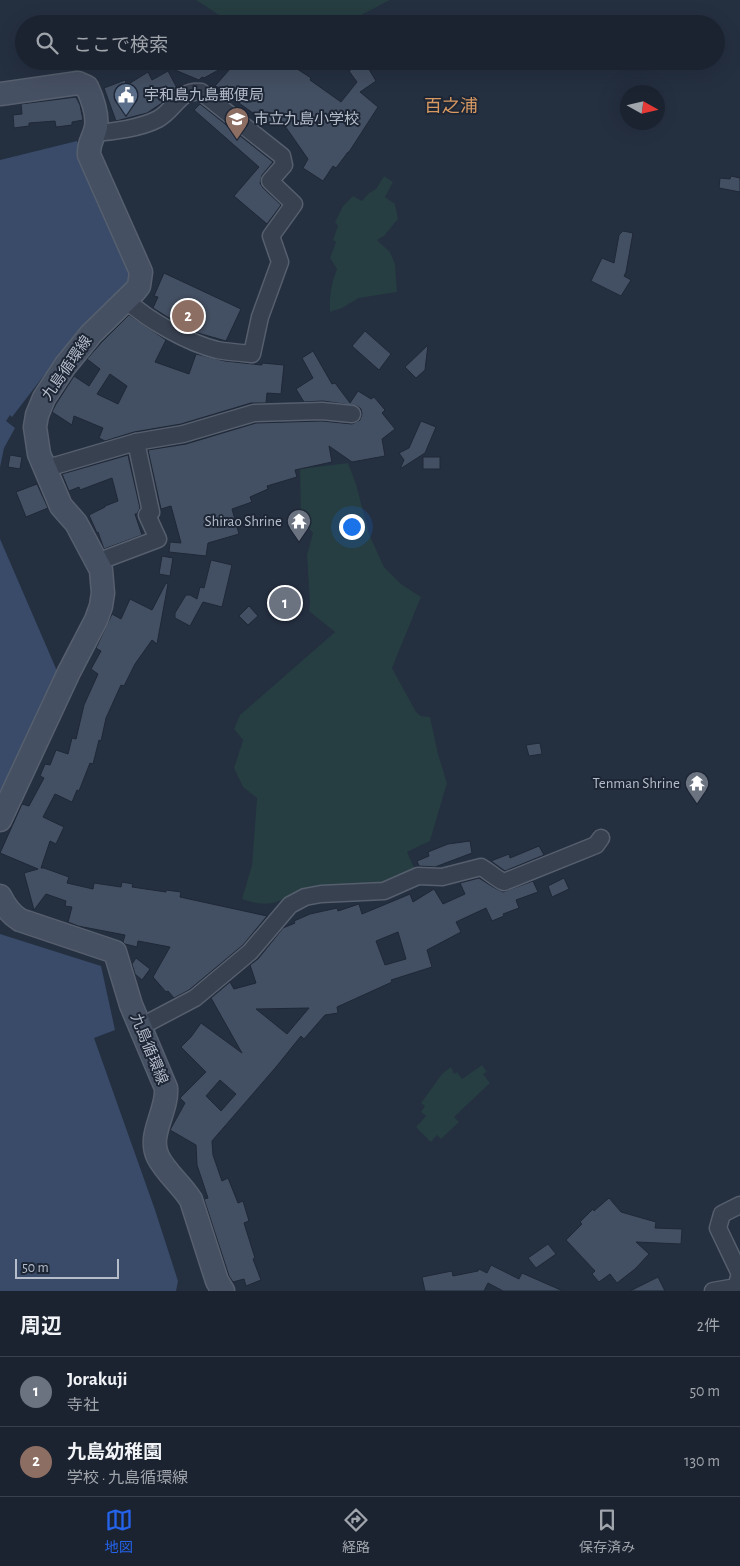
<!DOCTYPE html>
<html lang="ja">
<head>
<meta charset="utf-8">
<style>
  body { margin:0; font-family:"Alegreya Sans","Noto Sans JP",sans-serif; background:#242b38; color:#f1f3f6 }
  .compass { position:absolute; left:620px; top:85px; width:45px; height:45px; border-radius:50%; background:#1b2330; box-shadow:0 5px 20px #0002; rotate:98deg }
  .scale { position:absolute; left:15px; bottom:12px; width:104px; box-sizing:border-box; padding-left:5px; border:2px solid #b5bcca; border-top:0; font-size:14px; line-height:18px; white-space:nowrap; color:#b5bcca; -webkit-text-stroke:4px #1d2635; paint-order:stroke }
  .you { position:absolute; left:351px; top:526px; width:18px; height:18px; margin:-12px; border:4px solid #fff; border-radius:50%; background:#1a73e8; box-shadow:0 0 0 8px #1a73e833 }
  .badge { display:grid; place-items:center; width:32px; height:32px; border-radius:50%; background:#2563eb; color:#fff; font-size:16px; font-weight:700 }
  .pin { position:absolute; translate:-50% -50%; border:2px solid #fff; box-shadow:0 1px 5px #0006 }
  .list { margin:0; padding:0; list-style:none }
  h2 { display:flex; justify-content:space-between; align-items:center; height:65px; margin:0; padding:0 20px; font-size:21px }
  h2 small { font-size:16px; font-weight:400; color:#a0a4ab }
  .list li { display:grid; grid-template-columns:32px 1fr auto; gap:15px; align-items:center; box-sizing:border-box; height:70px; padding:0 20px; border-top:1px solid #39404c }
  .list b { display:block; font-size:19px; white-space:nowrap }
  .list p { margin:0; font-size:16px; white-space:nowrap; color:#a0a4ab }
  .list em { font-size:16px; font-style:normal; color:#a0a4ab }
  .icon { flex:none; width:28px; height:28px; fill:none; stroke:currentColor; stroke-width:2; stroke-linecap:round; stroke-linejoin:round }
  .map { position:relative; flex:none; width:740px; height:1291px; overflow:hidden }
  .search { position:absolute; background:#1b2330; box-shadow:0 5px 20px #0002; left:15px; right:15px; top:15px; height:55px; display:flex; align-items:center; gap:12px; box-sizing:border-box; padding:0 18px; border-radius:28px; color:#a0a4ab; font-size:19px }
  .sheet { height:205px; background:#1b2330 }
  nav { display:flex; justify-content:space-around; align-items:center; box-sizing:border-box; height:70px; border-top:1px solid #39404c; background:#1b2330; font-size:14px; color:#a0a4ab }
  nav a { display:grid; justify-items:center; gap:2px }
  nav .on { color:#2563eb }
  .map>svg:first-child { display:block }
  .green { fill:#263d41 }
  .water { fill:#394b69 }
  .building { fill:#434f62; stroke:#1f2837; fill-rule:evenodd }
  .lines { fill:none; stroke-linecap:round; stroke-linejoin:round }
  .minor-casing { stroke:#565f6d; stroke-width:19 }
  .secondary-casing { stroke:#565f6d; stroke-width:25 }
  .minor { stroke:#384150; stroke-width:16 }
  .secondary { stroke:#465063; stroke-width:22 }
  .labels { text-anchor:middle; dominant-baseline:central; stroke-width:4; stroke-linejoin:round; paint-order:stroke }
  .poi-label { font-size:15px; fill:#b5bcca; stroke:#1d2635; text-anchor:start }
  .street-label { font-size:15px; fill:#b5bcca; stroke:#1d2635 }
  .quarter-label { font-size:18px; fill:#d89962; stroke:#1d2635 }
</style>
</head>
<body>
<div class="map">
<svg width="740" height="1291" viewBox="0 0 740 1291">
  <rect width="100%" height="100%" fill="#242f40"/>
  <g class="green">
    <polygon points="196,0 390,0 344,24 235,24 228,21"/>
    <path d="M384,176L393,182L385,197L395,204L398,219L384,236L377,240L390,252L395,264L397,292L359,298L342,308L330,312C329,297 331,284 337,269L330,258L336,242L333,240L338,226L335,222L343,206L353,196L362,201L369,193L376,189Z"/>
    <path d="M348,463L356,484L369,534L384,567L401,584L421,597L392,668L416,712L421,716L430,717L438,754L447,783L430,841L407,852L418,876L407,881L286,898C270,906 259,905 242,899L252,865L257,798L243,787L234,768L243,740L234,729L240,715L335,632L309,611L310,603L307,555L313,533L301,519L300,469Z"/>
    <polygon points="482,1065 487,1072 483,1074 490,1083 454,1117 459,1122 441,1139 437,1135 431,1142 416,1127 426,1116 421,1112 425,1106 421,1103 442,1074 451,1067 454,1074 457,1072 462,1079"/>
  </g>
  <g class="water">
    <polygon points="77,141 136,269 133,283 70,351 65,348 12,417 10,415 6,421 15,428 4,448 0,467 0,160"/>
    <polygon points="0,539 57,671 0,803"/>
    <polygon points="0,934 101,966 115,1030 94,1038 155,1210 178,1281 176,1291 0,1291"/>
  </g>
  <g class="building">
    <polygon points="174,61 235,61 204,78 202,77 199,80 175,70"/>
    <polygon points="237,61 285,61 311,78 310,80 341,102 357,82 349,71 364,61 376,81 360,92 378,107 349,152 348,152 336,168 333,166 323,181 303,168 308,159 278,116 271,126 239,103 243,98 215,86"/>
    <polygon points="168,71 177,88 162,103 147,113 116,121 104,88 125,80 127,85 148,72 152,80"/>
    <polygon points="76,97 80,105 83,120 72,122 72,125 56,127 55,121 29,123 29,126 14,128 13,115 22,114 21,104"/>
    <polygon points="200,104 273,162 262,175 260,183 263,188 281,205 267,224 234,196 259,167 194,110"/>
    <polygon points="731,176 740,178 740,192 719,188 720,178 730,179"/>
    <polygon points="623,231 633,233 626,272 624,276 631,280 621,296 591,281 602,258 614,263 619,235"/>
    <polygon points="164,273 241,309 226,341 198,333 174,321 153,308 158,297 154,296"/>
    <path d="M129,315L166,340L155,362L189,374L196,354L225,361L262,365V363L284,365L281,394L267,393L266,403H251L181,424L134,432L105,441L99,438L103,428L74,416L72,425L52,412L56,404L74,376L89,386L100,369L87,359L101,343ZM110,374L127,386L118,404L97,394Z"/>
    <polygon points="365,331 391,354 379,370 352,346"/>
    <polygon points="428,345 425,370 416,378 405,367"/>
    <polygon points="313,351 332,384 335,383 350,403 358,391 371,399 374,397 385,410 382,413 395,429 382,439 385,456 352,462 329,446 332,462 295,470 297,477 267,486 268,489 250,497 252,502 232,509 239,534 208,543 206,556 169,552 170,542 181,543 171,506 161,509 148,450 186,444 256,423 322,421 352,424 360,420 362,414 361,409 357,406 323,401 304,402 296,389 313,378 302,358"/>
    <polygon points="421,421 436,427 425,453 400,469 404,460 399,453 409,448"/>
    <polygon points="10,455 22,457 20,469 8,467"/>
    <polygon points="128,455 140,508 137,514 135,514 142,535 104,549 98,532 97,533 89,515 105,507 105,506 118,501 112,478 80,490 79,487 69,491 62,474"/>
    <rect x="423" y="457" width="17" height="12"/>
    <polygon points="37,484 48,508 26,517 16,492"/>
    <polygon points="162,556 173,558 170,576 159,574"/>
    <polygon points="211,560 232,565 222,607 203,602 190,626 175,618 175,613 186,595 190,595 197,599 200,587 204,588"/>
    <polygon points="166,583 168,584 157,644 152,640 135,664 124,686 121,685 106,718 101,741 99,740 93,764 90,763 79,791 77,790 72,802 55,794 43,817 64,827 56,844 50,841 41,868 44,868 69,877 67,883 93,889 94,883 121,887 122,882 133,884 132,887 166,892 166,890 181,892 180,897 267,916 243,945 189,990 174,998 168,991 166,992 153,977 170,947 138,941 137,947 125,944 123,942 125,935 78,926 68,922 72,907 65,906 66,901 46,894 34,910 24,873 38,869 0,853 22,804 29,806 44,778 40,776 45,764 50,765 56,750 68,754 72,738 76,739 84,705 98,674 91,669 101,651 96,648 112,614 121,619 130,599 152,610"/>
    <polygon points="283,593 300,599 292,618 276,612"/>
    <polygon points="249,606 258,616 248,625 239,616"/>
    <polygon points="540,743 542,754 529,756 526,745"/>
    <polygon points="470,841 472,853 435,867 419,866 417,861 429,856 428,852 448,844"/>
    <polygon points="539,846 544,855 505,871 491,861 509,854 510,858"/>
    <path d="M479,878L493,887L503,892L533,881L538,892L516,900L519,908L503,914L504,916L492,921L486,908L456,922L461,932L427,950L432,967L391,980L392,982L337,1007L338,1013L325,1015L304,1039L301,1036L276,1067L212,1141L213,1155L222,1181L228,1178L238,1203L243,1201L249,1221L244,1223L255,1258L253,1259L261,1280L246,1286L244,1279L233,1282L229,1276L204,1199L208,1198L197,1165L196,1145L170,1130L185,1103L180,1098L206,1072L181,1047L191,1037L201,1023L242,1053L211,998L230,982L234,989L256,983L250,965L258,959L283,928L295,923L294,921L310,914L337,908L338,911L359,904L362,914L410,894L413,902L434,889L443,904L465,894L460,883ZM398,932L406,959L385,965L376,941ZM309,1008L287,1034L256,1009ZM220,1080L236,1094L221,1111L206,1096Z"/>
    <polygon points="564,878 569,889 552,897 548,886"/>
    <polygon points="136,958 150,969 142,980 135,974 132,964"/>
    <polygon points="609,1198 621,1212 656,1222 655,1228 682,1229 681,1244 636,1242 649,1254 635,1269 617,1283 610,1274 599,1282 592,1274 595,1271 566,1240 582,1224 580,1222 593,1209 594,1211"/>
    <polygon points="548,1244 556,1254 536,1268 528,1258"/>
    <polygon points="491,1265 519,1279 522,1273 563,1291 503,1291 488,1283 484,1291 425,1291 422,1277 452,1271 453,1276 478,1271 479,1269 487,1273"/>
    <polygon points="658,1277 665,1291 630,1291"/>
  </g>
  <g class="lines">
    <g class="minor-casing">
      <g id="minor">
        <path d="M94,133C112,132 141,128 158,119C175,110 179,89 201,92L282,156L284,165L270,181L294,204L271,236L280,262L260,317L252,354C241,353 229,352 217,350C188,343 148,320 126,300"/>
        <polyline points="44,469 136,442 183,434 254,413 322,411 352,414"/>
        <polyline points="97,562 158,539 147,515 151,512 136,442"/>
        <path d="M140,1027L195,998L250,952L290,905L305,897L321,894L384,891L418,876L442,877L481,867C490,872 495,878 504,882L596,845L601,838"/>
        <polyline points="713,1291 736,1287 740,1274 718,1228 722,1214 740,1205"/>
      </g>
    </g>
    <g class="secondary-casing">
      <g id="secondary">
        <path d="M0,94L78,83L87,87C92,98 98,115 96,127C94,138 88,143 89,155L141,272L139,286L135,291L91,334L65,366L44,398L37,415L35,427L39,454L61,506L76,523L101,570L103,593L101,606L96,620L69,672L0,820"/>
        <path d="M0,896C5,906 10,914 20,920L115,952L131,1005L166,1088C168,1111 147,1135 158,1157C166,1173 182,1185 191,1200L217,1281L223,1291"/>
      </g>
    </g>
    <use href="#minor" class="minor"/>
    <use href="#secondary" class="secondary"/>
  </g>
  <defs>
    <g id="civic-pin" transform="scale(1.25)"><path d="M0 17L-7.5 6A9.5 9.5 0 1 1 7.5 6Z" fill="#5c6f8a" stroke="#1d2635"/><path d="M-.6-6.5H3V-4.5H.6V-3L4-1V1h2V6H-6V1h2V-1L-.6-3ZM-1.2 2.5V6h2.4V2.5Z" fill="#fff"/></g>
    <g id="school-pin" transform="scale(1.25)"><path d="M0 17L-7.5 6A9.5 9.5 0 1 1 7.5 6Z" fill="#8d6e63" stroke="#1d2635"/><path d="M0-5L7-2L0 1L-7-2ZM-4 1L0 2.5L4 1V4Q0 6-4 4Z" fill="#fff"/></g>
    <g id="temple-pin" transform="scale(1.25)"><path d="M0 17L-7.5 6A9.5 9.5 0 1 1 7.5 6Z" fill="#6b7280" stroke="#1d2635"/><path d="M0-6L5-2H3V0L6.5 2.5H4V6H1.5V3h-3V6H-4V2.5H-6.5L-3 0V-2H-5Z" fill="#fff"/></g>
  </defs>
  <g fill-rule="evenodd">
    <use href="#civic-pin" x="126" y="95"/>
    <use href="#school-pin" x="237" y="119"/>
    <use href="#temple-pin" x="299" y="521"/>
    <use href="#temple-pin" x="697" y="783"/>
  </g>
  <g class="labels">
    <g class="poi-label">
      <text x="144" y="95">宇和島九島郵便局</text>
      <text x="254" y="119">市立九島小学校</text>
      <text x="282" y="521" text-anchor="end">Shirao Shrine</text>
      <text x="680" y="783" text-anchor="end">Tenman Shrine</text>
    </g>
    <g class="street-label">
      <text transform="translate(67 368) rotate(-55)">九島循環線</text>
      <text transform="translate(149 1049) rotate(68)">九島循環線</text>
    </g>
    <g class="quarter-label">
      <text x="451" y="107">百之浦</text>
    </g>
  </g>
</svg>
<svg class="compass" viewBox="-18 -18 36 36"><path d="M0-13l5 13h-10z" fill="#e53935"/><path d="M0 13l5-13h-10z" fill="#a0a4ab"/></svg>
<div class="scale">50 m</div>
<div class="you"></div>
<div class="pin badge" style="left:285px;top:603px;background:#6b7280">1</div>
<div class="pin badge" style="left:188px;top:316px;background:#8d6e63">2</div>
<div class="search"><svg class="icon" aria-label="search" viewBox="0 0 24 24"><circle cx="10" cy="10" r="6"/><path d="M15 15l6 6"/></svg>ここで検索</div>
</div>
<section class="sheet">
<h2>周辺<small>2件</small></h2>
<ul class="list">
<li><span class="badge" style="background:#6b7280">1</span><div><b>Jorakuji</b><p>寺社</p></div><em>50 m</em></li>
<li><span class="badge" style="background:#8d6e63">2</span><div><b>九島幼稚園</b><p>学校 · 九島循環線</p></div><em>130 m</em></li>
</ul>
</section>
<nav>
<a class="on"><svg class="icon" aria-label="map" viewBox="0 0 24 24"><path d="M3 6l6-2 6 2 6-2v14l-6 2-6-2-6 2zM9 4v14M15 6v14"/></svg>地図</a>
<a><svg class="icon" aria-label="directions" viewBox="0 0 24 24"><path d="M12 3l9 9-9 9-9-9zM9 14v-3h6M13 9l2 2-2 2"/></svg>経路</a>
<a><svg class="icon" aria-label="saved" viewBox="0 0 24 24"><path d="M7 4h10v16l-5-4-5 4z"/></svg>保存済み</a>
</nav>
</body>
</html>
